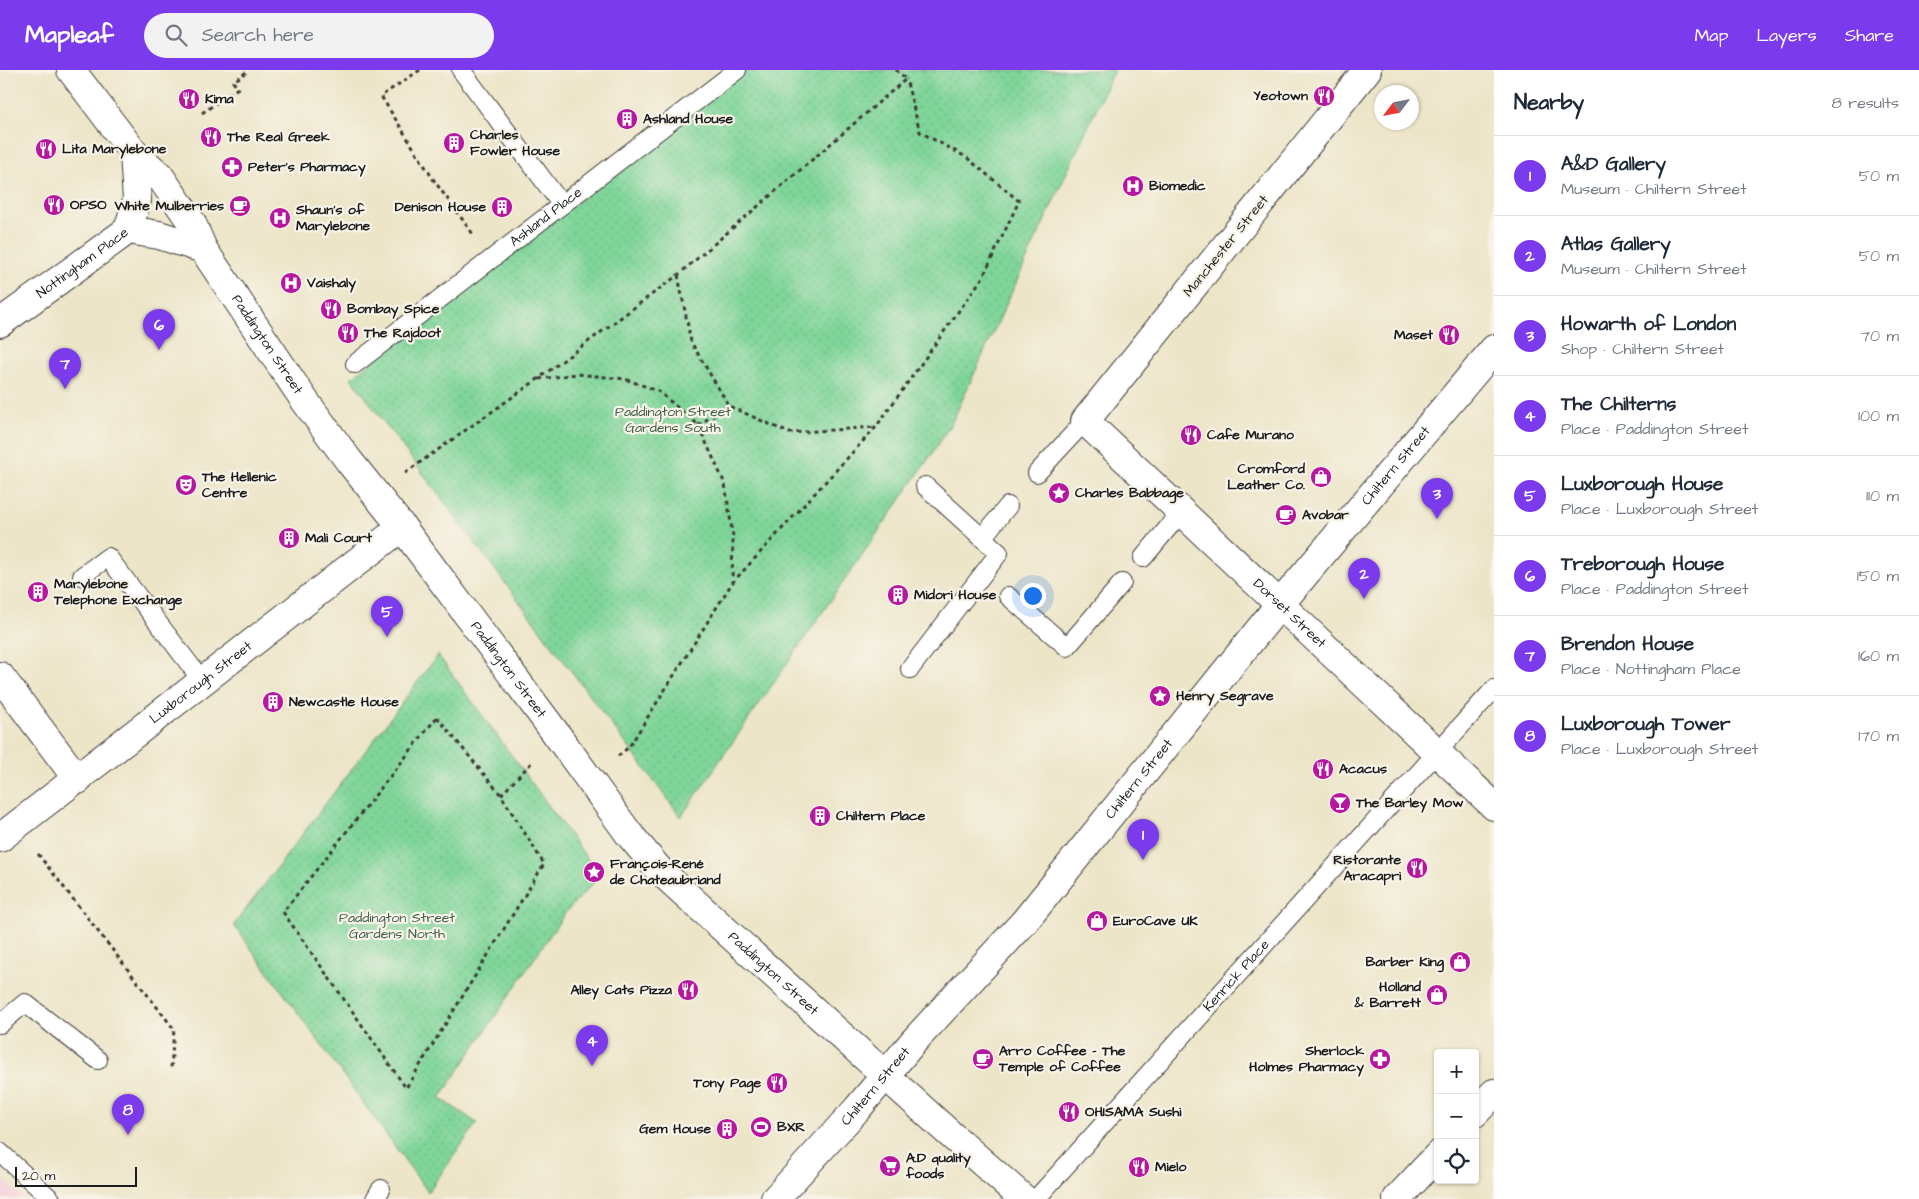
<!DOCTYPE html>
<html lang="en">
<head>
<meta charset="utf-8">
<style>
  body { margin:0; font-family:"Architects Daughter",sans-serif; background:#f2f2f3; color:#1f2937 }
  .controls { position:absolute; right:15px; bottom:15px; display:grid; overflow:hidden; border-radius:5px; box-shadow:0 1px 4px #0004 }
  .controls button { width:45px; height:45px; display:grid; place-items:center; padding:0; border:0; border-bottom:1px solid #e0e1e3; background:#fff; color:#1f2937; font:25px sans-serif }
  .compass { position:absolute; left:1374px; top:15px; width:45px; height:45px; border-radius:50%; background:#fff; box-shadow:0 1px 4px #0004; rotate:238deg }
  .scale { position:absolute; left:15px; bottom:12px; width:122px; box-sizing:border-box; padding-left:5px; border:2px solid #1c1c1c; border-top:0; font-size:14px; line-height:18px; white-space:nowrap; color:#1c1c1c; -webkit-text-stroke:4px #f7f3e8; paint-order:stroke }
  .you { position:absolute; left:1032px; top:525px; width:18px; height:18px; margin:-12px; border:4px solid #fff; border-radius:50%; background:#1a73e8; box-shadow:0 0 0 8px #1a73e833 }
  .badge { display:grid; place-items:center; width:32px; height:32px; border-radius:50%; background:#7c3aed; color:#fff; font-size:16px; font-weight:700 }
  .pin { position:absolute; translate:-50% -41px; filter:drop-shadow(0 1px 2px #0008) }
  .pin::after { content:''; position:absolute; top:26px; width:18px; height:15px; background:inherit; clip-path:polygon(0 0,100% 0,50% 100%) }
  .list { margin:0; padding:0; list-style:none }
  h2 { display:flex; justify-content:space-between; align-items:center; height:65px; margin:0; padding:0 20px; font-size:21px }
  h2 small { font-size:16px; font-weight:400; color:#747a83 }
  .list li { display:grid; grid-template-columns:32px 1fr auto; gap:15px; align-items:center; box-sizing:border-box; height:80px; padding:0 20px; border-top:1px solid #e0e1e3 }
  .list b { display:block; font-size:19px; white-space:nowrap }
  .list p { margin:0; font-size:16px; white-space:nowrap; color:#747a83 }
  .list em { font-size:16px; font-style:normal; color:#747a83 }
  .icon { flex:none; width:28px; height:28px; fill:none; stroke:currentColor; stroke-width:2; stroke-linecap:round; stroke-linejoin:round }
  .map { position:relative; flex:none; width:1494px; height:1129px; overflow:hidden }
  header { display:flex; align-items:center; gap:30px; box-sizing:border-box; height:70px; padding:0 25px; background:#7c3aed; color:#fff }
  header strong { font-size:24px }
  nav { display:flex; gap:28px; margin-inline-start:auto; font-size:18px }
  .search { width:350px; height:45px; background:#f2f2f3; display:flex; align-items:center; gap:12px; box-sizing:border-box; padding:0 18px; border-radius:28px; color:#747a83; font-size:19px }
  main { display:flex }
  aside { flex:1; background:#fff }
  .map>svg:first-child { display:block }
  .built { fill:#f6cfd8 }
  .grass { fill:url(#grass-dots); stroke:#4e785a }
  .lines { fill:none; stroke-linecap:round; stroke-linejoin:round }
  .service-casing { stroke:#3b3a36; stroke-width:20 }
  .minor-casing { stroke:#3b3a36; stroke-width:30 }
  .secondary-casing { stroke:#3b3a36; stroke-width:30 }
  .primary-casing { stroke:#3b3a36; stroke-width:30 }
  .path { stroke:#3b3a36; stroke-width:3; stroke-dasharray:4 4; stroke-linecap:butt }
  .service { stroke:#fff; stroke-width:18 }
  .minor { stroke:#fff; stroke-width:28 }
  .secondary { stroke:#fff; stroke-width:28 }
  .primary { stroke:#fff; stroke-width:28 }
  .labels { text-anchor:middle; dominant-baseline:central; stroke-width:4.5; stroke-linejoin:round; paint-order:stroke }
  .poi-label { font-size:14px; font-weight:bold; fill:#1c1c1c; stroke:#f7f3e8; text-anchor:start }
  .street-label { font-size:14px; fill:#1c1c1c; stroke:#f7f3e8 }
  .park-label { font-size:14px; fill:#3f5d48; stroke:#f7f3e8 }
</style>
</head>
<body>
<header>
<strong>Mapleaf</strong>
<div class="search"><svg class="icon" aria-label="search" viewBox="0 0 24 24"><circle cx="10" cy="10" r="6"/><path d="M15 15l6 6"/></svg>Search here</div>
<nav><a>Map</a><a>Layers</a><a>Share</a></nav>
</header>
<main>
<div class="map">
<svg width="1494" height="1129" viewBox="0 0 1494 1129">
  <defs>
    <pattern id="grass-dots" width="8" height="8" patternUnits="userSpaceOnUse" patternTransform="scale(1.25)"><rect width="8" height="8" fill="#7fd599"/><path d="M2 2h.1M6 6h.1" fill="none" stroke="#6db683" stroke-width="1.8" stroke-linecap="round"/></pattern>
  </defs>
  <rect width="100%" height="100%" fill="#f7f3e8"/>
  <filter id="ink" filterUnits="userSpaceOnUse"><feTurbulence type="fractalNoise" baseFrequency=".02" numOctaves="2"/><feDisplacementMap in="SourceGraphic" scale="10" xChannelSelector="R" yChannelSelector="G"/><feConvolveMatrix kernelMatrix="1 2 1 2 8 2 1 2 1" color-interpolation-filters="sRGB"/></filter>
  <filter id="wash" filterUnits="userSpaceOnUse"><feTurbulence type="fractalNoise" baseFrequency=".0096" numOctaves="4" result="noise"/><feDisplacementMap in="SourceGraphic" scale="20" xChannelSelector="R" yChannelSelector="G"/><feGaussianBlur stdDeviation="1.12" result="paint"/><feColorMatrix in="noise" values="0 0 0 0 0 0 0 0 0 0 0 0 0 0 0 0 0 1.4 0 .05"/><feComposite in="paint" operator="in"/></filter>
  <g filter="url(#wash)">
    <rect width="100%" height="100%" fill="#ede5c8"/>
    <polygon class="built" points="0,1107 4,1110 25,1129 0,1129"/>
    <g class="grass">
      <polygon points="747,0 1114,0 952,352 934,381 681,747 351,308"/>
      <polygon points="438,585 600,806 565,843 440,1028 477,1053 428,1122 234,855"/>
    </g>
  </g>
  <g filter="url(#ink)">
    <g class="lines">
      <g class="service-casing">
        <g id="service">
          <polyline points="461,0 562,135"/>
          <path id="s1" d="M355,294L737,0"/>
          <polyline points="1037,403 1085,351"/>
          <polyline points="982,468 1008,436"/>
          <polyline points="1143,488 1182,441"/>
          <polyline points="82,506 108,487 203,612"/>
          <polyline points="1008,526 1067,577 1122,513"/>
          <polyline points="910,599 999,483 925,416"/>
          <polyline points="0,954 25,933 98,990"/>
          <polyline points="0,1082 51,1129"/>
          <polyline points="375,1129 381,1119"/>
          <path id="s2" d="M1036,1129L1494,619"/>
        </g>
      </g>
      <g class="minor-casing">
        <g id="minor">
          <path id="s3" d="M1367,0L1085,351L1494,736"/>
          <polyline points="0,606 78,710"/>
          <path id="s4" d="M0,768L402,457"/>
          <path id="s5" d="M775,1129L857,1039L914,971L1025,851L1280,534L1494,279"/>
        </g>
      </g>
      <g class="secondary-casing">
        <g id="secondary">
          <path id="s6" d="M71,0L134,83L159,105L192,153L203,179L305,331L349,391L402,457L557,665L629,764L660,801L950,1064L1024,1129"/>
          <polyline points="128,160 137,130 134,83"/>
          <path id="s7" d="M0,253L128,160L159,165L203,179"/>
        </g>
      </g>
      <g class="primary-casing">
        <g id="primary">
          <polyline points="1475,1043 1494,1023"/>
          <polyline points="1397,1129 1438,1085"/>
        </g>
      </g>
      <g class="path">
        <polyline points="420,0 381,26 433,109 473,164"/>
        <polyline points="202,43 238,18 233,12 249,0"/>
        <polyline points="678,205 691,272 729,336 789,363 875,357"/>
        <polyline points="539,309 577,304 625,309 658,321 698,355 725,414 733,467 732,512"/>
        <polyline points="698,355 729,336"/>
        <polyline points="405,403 538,309 678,205 906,9 896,0"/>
        <polygon points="437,647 501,725 544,794 406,1018 283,842"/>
        <polyline points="618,686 629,677 732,513 876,357 983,207 1019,131 966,87 920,62 906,9"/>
        <polyline points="501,725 533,691"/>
        <polyline points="38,784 174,959 171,998"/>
      </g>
      <use href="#service" class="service"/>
      <use href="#minor" class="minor"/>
      <use href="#secondary" class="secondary"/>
      <use href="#primary" class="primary"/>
    </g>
  </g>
  <defs>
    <g id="restaurant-disc" transform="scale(1.125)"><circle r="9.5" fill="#b5179e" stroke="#f7f3e8"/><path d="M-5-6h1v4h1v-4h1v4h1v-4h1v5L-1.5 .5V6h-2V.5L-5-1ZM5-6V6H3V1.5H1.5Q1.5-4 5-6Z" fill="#fff"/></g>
    <g id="building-disc" transform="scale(1.125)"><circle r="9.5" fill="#b5179e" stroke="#f7f3e8"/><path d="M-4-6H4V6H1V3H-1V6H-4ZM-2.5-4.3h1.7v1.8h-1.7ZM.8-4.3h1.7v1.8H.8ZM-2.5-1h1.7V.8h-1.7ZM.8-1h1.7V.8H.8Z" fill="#fff"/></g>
    <g id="pharmacy-disc" transform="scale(1.125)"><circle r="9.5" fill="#b5179e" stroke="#f7f3e8"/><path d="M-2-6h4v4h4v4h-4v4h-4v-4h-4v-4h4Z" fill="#fff"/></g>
    <g id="hospital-disc" transform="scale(1.125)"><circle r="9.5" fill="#b5179e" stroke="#f7f3e8"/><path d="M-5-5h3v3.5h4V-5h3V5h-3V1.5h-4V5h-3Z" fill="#fff"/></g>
    <g id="cafe-disc" transform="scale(1.125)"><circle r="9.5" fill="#b5179e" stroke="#f7f3e8"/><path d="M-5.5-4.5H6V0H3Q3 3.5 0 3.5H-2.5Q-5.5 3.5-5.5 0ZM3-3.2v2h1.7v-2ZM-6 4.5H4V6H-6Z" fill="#fff"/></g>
    <g id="shop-disc" transform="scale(1.125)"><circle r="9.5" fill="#b5179e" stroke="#f7f3e8"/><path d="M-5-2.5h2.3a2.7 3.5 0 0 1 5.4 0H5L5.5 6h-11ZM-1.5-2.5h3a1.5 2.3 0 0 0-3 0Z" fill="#fff"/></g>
    <g id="theatre-disc" transform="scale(1.125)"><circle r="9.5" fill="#b5179e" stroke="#f7f3e8"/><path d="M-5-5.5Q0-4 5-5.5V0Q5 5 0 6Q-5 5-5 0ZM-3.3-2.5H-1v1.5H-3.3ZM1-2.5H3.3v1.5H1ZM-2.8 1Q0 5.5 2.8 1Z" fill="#fff"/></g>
    <g id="sight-disc" transform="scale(1.125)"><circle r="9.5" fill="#b5179e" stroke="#f7f3e8"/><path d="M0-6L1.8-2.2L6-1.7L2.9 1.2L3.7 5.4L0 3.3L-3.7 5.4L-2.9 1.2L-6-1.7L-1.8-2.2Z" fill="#fff"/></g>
    <g id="bar-disc" transform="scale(1.125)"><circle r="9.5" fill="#b5179e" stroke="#f7f3e8"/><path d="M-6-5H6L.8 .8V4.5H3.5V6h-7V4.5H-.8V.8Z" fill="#fff"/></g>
    <g id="stadium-disc" transform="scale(1.125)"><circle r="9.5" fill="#b5179e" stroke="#f7f3e8"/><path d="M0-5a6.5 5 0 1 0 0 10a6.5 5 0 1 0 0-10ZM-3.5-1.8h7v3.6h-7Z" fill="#fff"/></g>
    <g id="supermarket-disc" transform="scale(1.125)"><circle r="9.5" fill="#b5179e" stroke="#f7f3e8"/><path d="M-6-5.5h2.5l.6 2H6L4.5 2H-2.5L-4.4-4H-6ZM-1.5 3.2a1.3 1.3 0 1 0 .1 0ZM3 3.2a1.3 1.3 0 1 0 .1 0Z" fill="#fff"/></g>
  </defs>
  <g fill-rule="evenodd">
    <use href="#restaurant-disc" x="1324" y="26"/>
    <use href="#restaurant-disc" x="189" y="29"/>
    <use href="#building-disc" x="627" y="49"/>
    <use href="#restaurant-disc" x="211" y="67"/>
    <use href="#building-disc" x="454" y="73"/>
    <use href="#restaurant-disc" x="46" y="79"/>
    <use href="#pharmacy-disc" x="232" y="97"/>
    <use href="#hospital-disc" x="1133" y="116"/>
    <use href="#restaurant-disc" x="54" y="135"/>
    <use href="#cafe-disc" x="240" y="136"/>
    <use href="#building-disc" x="502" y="137"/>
    <use href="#hospital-disc" x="280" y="148"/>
    <use href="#hospital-disc" x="291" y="213"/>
    <use href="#restaurant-disc" x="331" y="239"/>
    <use href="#restaurant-disc" x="348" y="263"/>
    <use href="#restaurant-disc" x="1449" y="265"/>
    <use href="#restaurant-disc" x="1191" y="365"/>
    <use href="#shop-disc" x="1321" y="407"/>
    <use href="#theatre-disc" x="186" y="415"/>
    <use href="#sight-disc" x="1059" y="423"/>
    <use href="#cafe-disc" x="1286" y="445"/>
    <use href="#building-disc" x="289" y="468"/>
    <use href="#building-disc" x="38" y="522"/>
    <use href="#building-disc" x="898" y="525"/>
    <use href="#sight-disc" x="1160" y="626"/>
    <use href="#building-disc" x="273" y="632"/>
    <use href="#restaurant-disc" x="1323" y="699"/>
    <use href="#bar-disc" x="1340" y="733"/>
    <use href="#building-disc" x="820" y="746"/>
    <use href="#restaurant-disc" x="1417" y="798"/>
    <use href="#sight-disc" x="594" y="802"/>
    <use href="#shop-disc" x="1097" y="851"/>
    <use href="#shop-disc" x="1460" y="892"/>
    <use href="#restaurant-disc" x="688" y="920"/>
    <use href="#shop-disc" x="1437" y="925"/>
    <use href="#cafe-disc" x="983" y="989"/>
    <use href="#pharmacy-disc" x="1380" y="989"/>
    <use href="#restaurant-disc" x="777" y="1013"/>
    <use href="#restaurant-disc" x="1069" y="1042"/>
    <use href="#stadium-disc" x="761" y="1057"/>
    <use href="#building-disc" x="727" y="1059"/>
    <use href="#supermarket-disc" x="890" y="1096"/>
    <use href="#restaurant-disc" x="1139" y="1097"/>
  </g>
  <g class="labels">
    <g class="poi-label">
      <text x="1308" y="26" text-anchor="end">Yeotown</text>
      <text x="205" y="29">Kima</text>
      <text x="643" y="49">Ashland House</text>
      <text x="470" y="65">Charles<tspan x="470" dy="16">Fowler House</tspan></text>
      <text x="227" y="67">The Real Greek</text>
      <text x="62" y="79">Lita Marylebone</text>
      <text x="248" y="97">Peter's Pharmacy</text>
      <text x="1149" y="116">Biomedic</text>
      <text x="70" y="135">OPSO</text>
      <text x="224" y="136" text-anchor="end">White Mulberries</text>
      <text x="486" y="137" text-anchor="end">Denison House</text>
      <text x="296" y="140">Shaun's of<tspan x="296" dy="16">Marylebone</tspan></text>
      <text x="307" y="213">Vaishaly</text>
      <text x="347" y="239">Bombay Spice</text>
      <text x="364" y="263">The Rajdoot</text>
      <text x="1433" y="265" text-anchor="end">Maset</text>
      <text x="1207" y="365">Cafe Murano</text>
      <text x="1305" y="399" text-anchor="end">Cromford<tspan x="1305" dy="16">Leather Co.</tspan></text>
      <text x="202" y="407">The Hellenic<tspan x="202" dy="16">Centre</tspan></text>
      <text x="1075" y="423">Charles Babbage</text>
      <text x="1302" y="445">Avobar</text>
      <text x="305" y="468">Mali Court</text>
      <text x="54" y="514">Marylebone<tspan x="54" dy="16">Telephone Exchange</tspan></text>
      <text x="914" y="525">Midori House</text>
      <text x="1176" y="626">Henry Segrave</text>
      <text x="289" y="632">Newcastle House</text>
      <text x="1339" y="699">Acacus</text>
      <text x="1356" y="733">The Barley Mow</text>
      <text x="836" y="746">Chiltern Place</text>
      <text x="1401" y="790" text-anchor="end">Ristorante<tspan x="1401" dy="16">Aracapri</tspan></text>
      <text x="610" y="794">François-René<tspan x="610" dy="16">de Chateaubriand</tspan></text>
      <text x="1113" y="851">EuroCave UK</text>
      <text x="1444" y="892" text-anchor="end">Barber King</text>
      <text x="1421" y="917" text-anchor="end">Holland<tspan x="1421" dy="16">&amp; Barrett</tspan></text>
      <text x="672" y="920" text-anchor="end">Alley Cats Pizza</text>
      <text x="999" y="981">Arro Coffee - The<tspan x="999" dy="16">Temple of Coffee</tspan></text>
      <text x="1364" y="981" text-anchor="end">Sherlock<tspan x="1364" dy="16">Holmes Pharmacy</tspan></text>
      <text x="761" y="1013" text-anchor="end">Tony Page</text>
      <text x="1085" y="1042">OHISAMA Sushi</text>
      <text x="777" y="1057">BXR</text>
      <text x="711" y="1059" text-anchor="end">Gem House</text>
      <text x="906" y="1088">A.D quality<tspan x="906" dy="16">foods</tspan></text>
      <text x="1155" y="1097">Mielo</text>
    </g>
    <g class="street-label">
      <text stroke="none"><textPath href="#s1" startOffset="241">Ashland Place</textPath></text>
      <text transform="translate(1226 176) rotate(-51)">Manchester Street</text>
      <text stroke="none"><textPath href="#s7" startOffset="102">Nottingham Place</textPath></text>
      <text stroke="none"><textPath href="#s6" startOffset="339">Paddington Street</textPath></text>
      <text stroke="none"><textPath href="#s5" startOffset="961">Chiltern Street</textPath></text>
      <text stroke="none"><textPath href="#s3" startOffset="731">Dorset Street</textPath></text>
      <text stroke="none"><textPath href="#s6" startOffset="744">Paddington Street</textPath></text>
      <text stroke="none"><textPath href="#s4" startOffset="254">Luxborough Street</textPath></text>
      <text stroke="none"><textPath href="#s5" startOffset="556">Chiltern Street</textPath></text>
      <text stroke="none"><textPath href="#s6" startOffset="1149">Paddington Street</textPath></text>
      <text stroke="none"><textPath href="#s2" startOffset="300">Kenrick Place</textPath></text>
      <text stroke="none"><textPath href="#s5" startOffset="151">Chiltern Street</textPath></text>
    </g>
    <g class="park-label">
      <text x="673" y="342">Paddington Street<tspan x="673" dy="16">Gardens South</tspan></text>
      <text x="397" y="848">Paddington Street<tspan x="397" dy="16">Gardens North</tspan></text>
    </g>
  </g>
</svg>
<div class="controls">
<button>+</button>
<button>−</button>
<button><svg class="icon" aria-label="locate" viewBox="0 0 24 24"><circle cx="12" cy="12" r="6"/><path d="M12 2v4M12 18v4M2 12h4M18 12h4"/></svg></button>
</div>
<svg class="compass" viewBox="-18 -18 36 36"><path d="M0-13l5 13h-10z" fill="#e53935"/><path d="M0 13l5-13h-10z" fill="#747a83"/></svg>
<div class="scale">20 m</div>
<div class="you"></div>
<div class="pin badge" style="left:1143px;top:790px">1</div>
<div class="pin badge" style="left:1364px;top:529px">2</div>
<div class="pin badge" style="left:1437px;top:449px">3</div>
<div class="pin badge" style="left:592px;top:996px">4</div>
<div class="pin badge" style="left:387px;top:567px">5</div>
<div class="pin badge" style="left:159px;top:280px">6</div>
<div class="pin badge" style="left:65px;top:319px">7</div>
<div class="pin badge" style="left:128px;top:1065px">8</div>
</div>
<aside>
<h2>Nearby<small>8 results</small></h2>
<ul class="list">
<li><span class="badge">1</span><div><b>A&amp;D Gallery</b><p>Museum · Chiltern Street</p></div><em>50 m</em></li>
<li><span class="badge">2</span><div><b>Atlas Gallery</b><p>Museum · Chiltern Street</p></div><em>50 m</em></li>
<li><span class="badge">3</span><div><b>Howarth of London</b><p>Shop · Chiltern Street</p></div><em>70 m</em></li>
<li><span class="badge">4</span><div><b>The Chilterns</b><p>Place · Paddington Street</p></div><em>100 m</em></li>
<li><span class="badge">5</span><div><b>Luxborough House</b><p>Place · Luxborough Street</p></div><em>110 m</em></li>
<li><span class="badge">6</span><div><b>Treborough House</b><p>Place · Paddington Street</p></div><em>150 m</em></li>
<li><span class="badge">7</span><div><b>Brendon House</b><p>Place · Nottingham Place</p></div><em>160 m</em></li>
<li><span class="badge">8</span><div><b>Luxborough Tower</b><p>Place · Luxborough Street</p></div><em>170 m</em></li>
</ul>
</aside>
</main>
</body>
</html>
